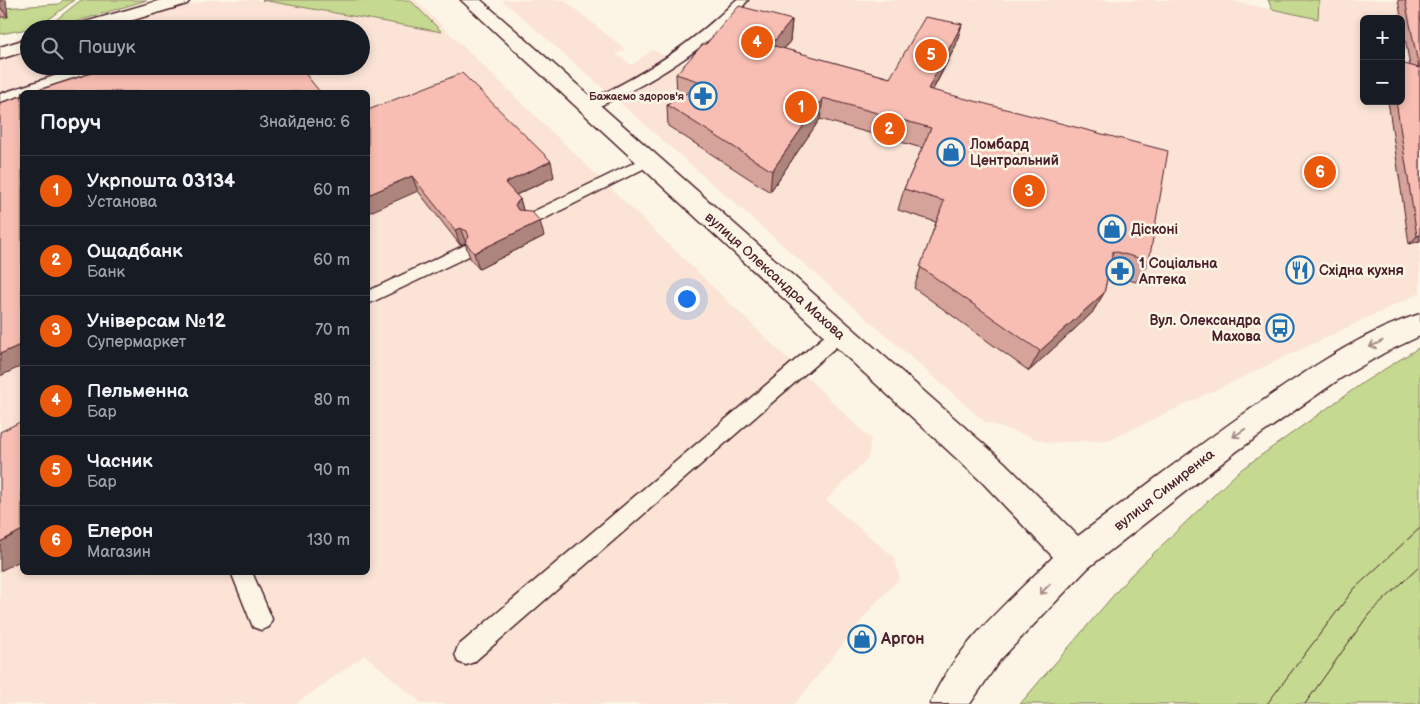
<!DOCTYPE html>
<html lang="uk">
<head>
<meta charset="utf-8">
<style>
  body { margin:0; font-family:"Balsamiq Sans",sans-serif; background:#20242c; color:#f1f3f6 }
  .controls { position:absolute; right:15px; top:15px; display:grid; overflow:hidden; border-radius:8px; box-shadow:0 2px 8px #0003 }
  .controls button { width:45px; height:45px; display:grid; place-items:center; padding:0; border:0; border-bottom:1px solid #363941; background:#171b24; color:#f1f3f6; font:25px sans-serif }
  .you { position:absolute; left:686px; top:298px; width:18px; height:18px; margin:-12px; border:4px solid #fff; border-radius:50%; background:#1a73e8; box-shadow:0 0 0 8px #1a73e833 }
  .badge { display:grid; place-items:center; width:32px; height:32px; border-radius:50%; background:#ea580c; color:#fff; font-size:16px; font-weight:700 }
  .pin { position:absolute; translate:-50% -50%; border:2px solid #fff; box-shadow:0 1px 5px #0006 }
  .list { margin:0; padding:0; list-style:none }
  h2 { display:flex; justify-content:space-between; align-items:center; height:65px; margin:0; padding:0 20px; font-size:21px }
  h2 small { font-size:16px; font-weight:400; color:#9ea1a6 }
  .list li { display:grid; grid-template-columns:32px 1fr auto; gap:15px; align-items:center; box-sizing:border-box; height:70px; padding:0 20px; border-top:1px solid #363941 }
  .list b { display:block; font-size:19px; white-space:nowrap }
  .list p { margin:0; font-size:16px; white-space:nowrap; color:#9ea1a6 }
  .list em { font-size:16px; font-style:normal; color:#9ea1a6 }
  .icon { flex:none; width:28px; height:28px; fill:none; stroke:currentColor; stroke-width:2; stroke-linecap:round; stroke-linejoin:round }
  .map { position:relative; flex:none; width:1420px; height:704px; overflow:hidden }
  .search { position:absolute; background:#171b24; box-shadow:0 2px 8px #0003; left:20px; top:20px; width:350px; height:55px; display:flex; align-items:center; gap:12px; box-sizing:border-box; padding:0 18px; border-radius:28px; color:#9ea1a6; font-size:19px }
  .panel { position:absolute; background:#171b24; box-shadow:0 2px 8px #0003; left:20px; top:90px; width:350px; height:485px; border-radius:8px }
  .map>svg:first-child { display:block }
  .built { fill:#fbe4d6; fill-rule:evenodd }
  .green { fill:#c5da90; stroke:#887c5e }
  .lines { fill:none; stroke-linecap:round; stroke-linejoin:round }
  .lane-casing { stroke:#4a1f2b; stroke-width:3 }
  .street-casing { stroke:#4a1f2b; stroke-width:3 }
  .secondary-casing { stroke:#4a1f2b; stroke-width:3 }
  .lane { fill:#fcf5e5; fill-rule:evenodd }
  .street { fill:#fcf5e5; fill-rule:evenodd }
  .secondary { fill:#fcf5e5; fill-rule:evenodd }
  .tram { stroke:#4a1f2b; stroke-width:1 }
  .wall { fill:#d5a39a; stroke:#4a1f2b }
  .shaded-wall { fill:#ae857d; stroke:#4a1f2b }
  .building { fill:#f8beb3; stroke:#4a1f2b }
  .oneway { stroke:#a38a88 }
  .labels { text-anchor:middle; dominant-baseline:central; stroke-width:5; stroke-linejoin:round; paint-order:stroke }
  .far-poi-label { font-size:11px; font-weight:bold; fill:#4a1f2b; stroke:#fcf5e5; text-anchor:end }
  .poi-label { font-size:14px; font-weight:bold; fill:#4a1f2b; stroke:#fcf5e5; text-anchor:start }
  .street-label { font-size:14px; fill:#4a1f2b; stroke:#fcf5e5 }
  .near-poi-label { font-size:16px; font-weight:bold; fill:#4a1f2b; stroke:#fcf5e5; text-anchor:start }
</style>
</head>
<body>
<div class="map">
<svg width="1420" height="704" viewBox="0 0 1420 704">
  <rect width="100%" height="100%" fill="#fcf5e5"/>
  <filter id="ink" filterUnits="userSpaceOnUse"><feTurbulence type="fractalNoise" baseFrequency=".02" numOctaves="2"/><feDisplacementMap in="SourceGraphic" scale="10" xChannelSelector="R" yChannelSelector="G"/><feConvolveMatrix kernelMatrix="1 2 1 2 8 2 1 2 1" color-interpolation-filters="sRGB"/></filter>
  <g filter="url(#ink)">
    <g class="built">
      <path d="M208,0H415L871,439L868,458L826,500L894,557L900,578L874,605L795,704H422L365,655L296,704H0V59L29,51V66H361V29H106ZM22,92H368V572H22Z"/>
      <path d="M502,0H564L626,50L616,54L632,65L652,50L684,65L747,0H1226L1318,19L1319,0H1420V293L1110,440L1048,443L985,422ZM1364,19H1401V101H1364Z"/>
    </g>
    <g class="green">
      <polygon points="63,0 74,0 39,27 0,34 0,11 3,8 59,4"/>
      <polygon points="81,0 147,0 52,29 47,27"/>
      <polygon points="262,0 410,0 442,32"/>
      <polygon points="1268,0 1319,0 1318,19 1272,9"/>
      <polygon points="1420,347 1420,704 1020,704 1130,576 1239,471 1364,382"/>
    </g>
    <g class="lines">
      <g class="lane-casing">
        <g id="lane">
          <path d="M736,0H748C716,42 659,78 612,100C603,104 593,111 583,109L581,106L583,103C641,77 691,45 736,0Z"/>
          <polygon points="84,66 103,66 101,69 30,92 22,92 22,95 0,102 0,94"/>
          <polygon points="648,156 653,158 655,161 653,164 534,224 529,225 524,224 521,220 524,216"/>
          <polygon points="465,245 471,247 473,251 471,255 368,304 368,291"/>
          <polygon points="839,327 845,329 848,334 845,339 474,662 466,665 458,662 455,654 458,646 798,358 833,329"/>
          <polygon points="231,572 252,572 272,619 269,627 261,630 253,627"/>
        </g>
      </g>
      <g class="street-casing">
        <g id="street">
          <polygon points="161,0 190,0 187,4 103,29 73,29 75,25"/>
          <polygon points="29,38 29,50 0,59 0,47"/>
        </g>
      </g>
      <g class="secondary-casing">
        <path id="secondary" d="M461,0H481L1004,462L1078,536C1144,487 1209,437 1277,391C1322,361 1368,330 1420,314V336L1384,353L1341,378L1237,451L1088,568L1000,660L970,704H930C953,648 1011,599 1053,557L982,482Z"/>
      </g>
      <use href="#lane" class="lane"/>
      <use href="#street" class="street"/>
      <use href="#secondary" class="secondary"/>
      <g class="tram">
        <polyline points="1267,704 1354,589 1420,528"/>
        <polyline points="1305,704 1369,614 1420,566"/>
      </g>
    </g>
    <g class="wall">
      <polygon points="0,0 8,17 0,17"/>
      <polygon points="1398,0 1420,0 1420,241 1409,244 1388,101 1401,101 1410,66"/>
      <polygon points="792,20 790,41 784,49 890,78 962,24 956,45 933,90 1149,261 1136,282 1108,274 1104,293 1092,313 1029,371 914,288 936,222 898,210 904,189 922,148 820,119 770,192 668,126 667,105 681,97 677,96 676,74 706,44"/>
      <polygon points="368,110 554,177 516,195 520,199 523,210 544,236 479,269 470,258 465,243 460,245 418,191"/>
    </g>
    <g class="shaded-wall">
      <polygon points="0,0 6,0 8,17 0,7"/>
      <polygon points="792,20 790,41 770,67 771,45"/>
      <polygon points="962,24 956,45 922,110 928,89"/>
      <polygon points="823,98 820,119 770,192 772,171"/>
      <polygon points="551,161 554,177 509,198 505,183"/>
      <polygon points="412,176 418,191 368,213 368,195"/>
      <polygon points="520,199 524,214 519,220 515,205"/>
      <polygon points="540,221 544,236 479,269 474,253"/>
      <polygon points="460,228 466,243 460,245 455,230"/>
      <polygon points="1420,235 1420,241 1409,244 1417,236"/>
      <polygon points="1104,293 1092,313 1029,371 1040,351"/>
      <polygon points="22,344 22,366 0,376 0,354"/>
      <polygon points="22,530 22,560 0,571 0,542"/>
    </g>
    <g class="building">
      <polygon points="1405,0 1420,0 1420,235 1417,236 1396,101 1401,101 1401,63 1419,68"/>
      <polygon points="739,6 792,20 771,45 890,78 925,17 962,24 928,89 1168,151 1149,261 1113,251 1104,293 1040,351 920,267 944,201 904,189 931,128 823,98 772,171 667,105 704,83 676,74 703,44 706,44"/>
      <polygon points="261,18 270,29 228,29"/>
      <polygon points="113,66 299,66 320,92 33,92"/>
      <polygon points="462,73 551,161 505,183 520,199 515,205 518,210 531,211 540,221 474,253 465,242 469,237 467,231 460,228 455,230 412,176 368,195 368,110"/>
      <polygon points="22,96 22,344 0,354 0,103"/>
      <polygon points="22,421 22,530 0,542 0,432"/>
    </g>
    <defs><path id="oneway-shaft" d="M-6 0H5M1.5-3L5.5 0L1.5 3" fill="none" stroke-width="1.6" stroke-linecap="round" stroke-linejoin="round" transform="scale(1.25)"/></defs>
    <g class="oneway">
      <use href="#oneway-shaft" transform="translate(1376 344) rotate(153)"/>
      <use href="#oneway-shaft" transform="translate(1239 433) rotate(146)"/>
      <use href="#oneway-shaft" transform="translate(1045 589) rotate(135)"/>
    </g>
  </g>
  <defs>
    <g id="pharmacy-ring" transform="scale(1.4375)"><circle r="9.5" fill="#fcf5e5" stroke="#1f6fb2" stroke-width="1.5"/><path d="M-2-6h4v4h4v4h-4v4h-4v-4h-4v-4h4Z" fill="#1f6fb2"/></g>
    <g id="shop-ring" transform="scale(1.4375)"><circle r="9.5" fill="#fcf5e5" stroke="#1f6fb2" stroke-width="1.5"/><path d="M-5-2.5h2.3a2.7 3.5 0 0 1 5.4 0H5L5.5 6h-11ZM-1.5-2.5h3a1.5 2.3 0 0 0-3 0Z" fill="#1f6fb2"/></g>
    <g id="restaurant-ring" transform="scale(1.4375)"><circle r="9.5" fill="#fcf5e5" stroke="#1f6fb2" stroke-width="1.5"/><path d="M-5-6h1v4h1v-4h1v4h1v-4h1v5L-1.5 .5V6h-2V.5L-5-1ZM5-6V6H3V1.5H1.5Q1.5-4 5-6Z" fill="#1f6fb2"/></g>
    <g id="bus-ring" transform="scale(1.4375)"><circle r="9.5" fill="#fcf5e5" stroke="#1f6fb2" stroke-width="1.5"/><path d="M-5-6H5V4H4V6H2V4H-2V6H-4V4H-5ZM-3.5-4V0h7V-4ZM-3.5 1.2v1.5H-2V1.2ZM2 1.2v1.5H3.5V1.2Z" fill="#1f6fb2"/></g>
  </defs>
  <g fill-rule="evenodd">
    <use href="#pharmacy-ring" x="703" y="96"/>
    <use href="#shop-ring" x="951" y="152"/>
    <use href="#shop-ring" x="1112" y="229"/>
    <use href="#restaurant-ring" x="1300" y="270"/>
    <use href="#pharmacy-ring" x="1120" y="271"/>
    <use href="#bus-ring" x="1280" y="328"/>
    <use href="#shop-ring" x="862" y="639"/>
  </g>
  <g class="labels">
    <g class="far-poi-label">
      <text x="684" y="96">Бажаємо здоров'я</text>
    </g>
    <g class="poi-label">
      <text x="970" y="144">Ломбард<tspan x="970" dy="16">Центральний</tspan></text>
      <text x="1131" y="229">Дісконі</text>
      <text x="1139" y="263">1 Соціальна<tspan x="1139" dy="16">Аптека</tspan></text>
      <text x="1319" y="270">Східна кухня</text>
      <text x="1261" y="320" text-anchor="end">Вул. Олександра<tspan x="1261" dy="16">Махова</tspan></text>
    </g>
    <g class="street-label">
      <text transform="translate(775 276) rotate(42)">вулиця Олександра Махова</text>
      <text transform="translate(1164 490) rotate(-38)">вулиця Симиренка</text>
    </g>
    <g class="near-poi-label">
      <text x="881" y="639">Аргон</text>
    </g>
  </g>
</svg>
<div class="controls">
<button>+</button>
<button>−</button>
</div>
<div class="you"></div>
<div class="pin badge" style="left:801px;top:107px">1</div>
<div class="pin badge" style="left:889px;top:129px">2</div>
<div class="pin badge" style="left:1029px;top:191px">3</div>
<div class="pin badge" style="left:757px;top:42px">4</div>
<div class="pin badge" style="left:931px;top:55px">5</div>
<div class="pin badge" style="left:1320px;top:172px">6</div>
<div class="search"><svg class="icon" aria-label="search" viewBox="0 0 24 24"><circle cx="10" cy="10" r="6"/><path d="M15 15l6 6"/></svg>Пошук</div>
<section class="panel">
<h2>Поруч<small>Знайдено: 6</small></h2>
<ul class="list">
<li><span class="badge">1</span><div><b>Укрпошта 03134</b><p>Установа</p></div><em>60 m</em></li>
<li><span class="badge">2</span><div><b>Ощадбанк</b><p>Банк</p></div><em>60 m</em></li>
<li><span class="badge">3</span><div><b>Універсам №12</b><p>Супермаркет</p></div><em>70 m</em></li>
<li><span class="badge">4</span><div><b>Пельменна</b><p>Бар</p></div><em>80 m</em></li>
<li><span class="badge">5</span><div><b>Часник</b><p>Бар</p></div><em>90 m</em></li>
<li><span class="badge">6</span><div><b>Елерон</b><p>Магазин</p></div><em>130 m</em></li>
</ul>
</section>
</div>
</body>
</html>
